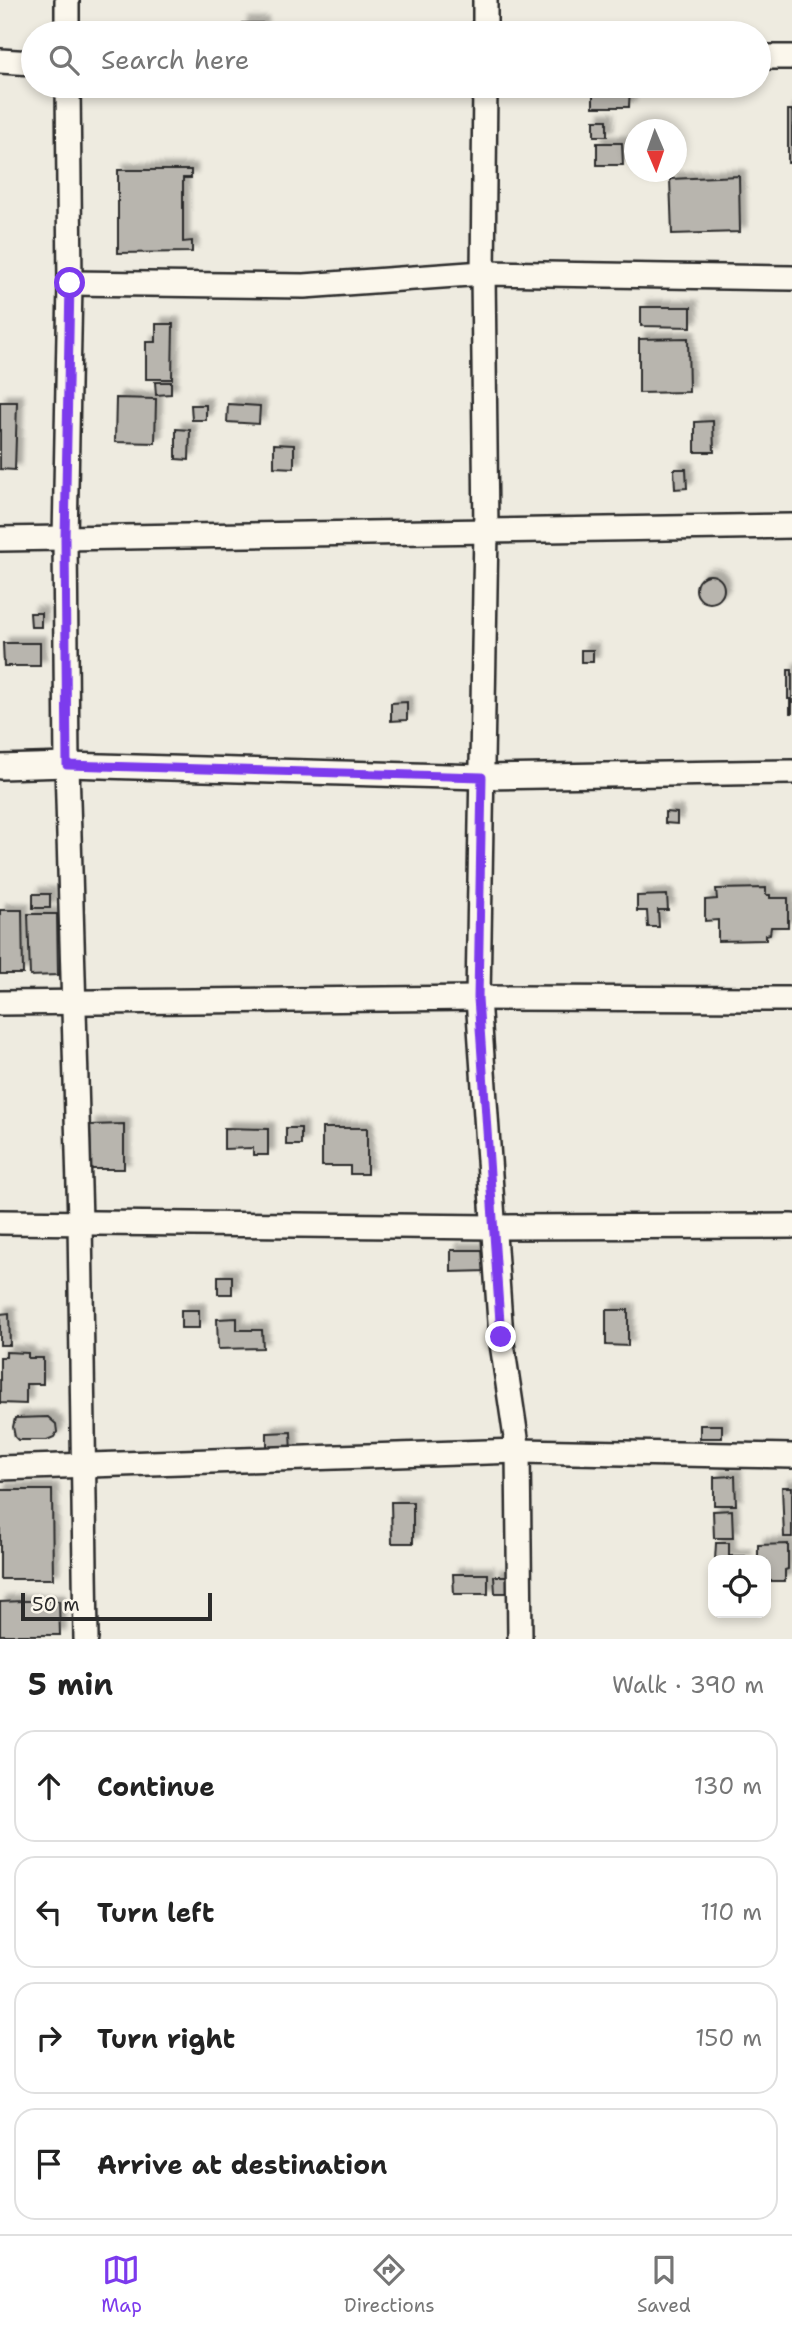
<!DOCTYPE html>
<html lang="en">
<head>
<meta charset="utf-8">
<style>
  body { margin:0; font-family:"Shantell Sans",sans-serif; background:#f2f2f2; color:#222 }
  .controls { position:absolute; right:21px; bottom:21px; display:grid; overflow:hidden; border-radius:14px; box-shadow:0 4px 10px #0003 }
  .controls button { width:63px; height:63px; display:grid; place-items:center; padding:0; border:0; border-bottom:2px solid #e0e0e0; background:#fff; color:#222; font:35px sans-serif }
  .compass { position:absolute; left:624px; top:119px; width:63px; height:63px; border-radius:50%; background:#fff; box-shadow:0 4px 10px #0003; rotate:178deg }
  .scale { position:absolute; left:21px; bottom:18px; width:191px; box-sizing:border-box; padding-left:7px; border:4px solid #2b2b2b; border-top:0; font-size:19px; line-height:24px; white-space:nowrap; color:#2b2b2b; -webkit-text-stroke:5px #fbf7ec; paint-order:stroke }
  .stop { position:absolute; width:21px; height:21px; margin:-16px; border:5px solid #7c3aed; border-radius:50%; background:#fff }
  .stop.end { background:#7c3aed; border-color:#fff; box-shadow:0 2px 7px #0008 }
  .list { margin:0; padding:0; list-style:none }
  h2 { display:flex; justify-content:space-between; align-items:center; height:91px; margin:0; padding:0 28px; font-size:30px }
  h2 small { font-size:23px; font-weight:400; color:#767676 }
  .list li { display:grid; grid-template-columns:46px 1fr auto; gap:21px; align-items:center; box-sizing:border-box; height:112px; margin:0 14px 14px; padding:0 14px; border:2px solid #e0e0e0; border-radius:21px }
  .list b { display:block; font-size:26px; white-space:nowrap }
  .list em { font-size:23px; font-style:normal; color:#767676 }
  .icon { flex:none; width:38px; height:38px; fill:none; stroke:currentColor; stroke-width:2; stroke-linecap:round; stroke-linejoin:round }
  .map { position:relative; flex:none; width:792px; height:1639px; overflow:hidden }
  .search { position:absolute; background:#fff; box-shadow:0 4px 10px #0003; left:21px; right:21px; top:21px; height:77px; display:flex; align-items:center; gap:18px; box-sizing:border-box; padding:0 24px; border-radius:38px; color:#767676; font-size:26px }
  .sheet { height:595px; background:#fff }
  nav { display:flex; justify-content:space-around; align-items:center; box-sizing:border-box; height:98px; border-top:2px solid #e0e0e0; background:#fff; font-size:19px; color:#767676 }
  nav a { display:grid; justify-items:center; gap:4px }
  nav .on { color:#7c3aed }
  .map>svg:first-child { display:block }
  .building { fill:#b8b5ae; stroke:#2b2b2b; stroke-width:2; filter:url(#shadow) }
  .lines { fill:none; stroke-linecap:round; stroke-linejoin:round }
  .street-casing { stroke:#2b2b2b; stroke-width:28 }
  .street { stroke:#fbf7ec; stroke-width:23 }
  .route { stroke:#7c3aed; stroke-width:9 }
</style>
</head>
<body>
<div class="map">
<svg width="792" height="1639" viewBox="0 0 792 1639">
  <defs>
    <filter id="shadow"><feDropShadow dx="6" dy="-6" stdDeviation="2" flood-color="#0004"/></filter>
  </defs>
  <rect width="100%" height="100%" fill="#eeebe0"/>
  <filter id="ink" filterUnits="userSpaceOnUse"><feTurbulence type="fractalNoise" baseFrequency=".0143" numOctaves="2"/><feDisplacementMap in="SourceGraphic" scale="14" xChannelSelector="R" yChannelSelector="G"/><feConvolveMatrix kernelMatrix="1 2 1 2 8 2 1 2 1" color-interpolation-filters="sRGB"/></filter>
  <g filter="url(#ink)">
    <g class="building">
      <rect x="242" y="23" width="20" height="10"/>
      <polygon points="593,86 630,86 629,107 593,107"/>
      <rect x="788" y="110" width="4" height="53"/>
      <rect x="594" y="120" width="13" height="16"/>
      <polygon points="597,143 622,143 623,165 597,165"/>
      <polygon points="118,170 191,170 191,178 183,178 183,242 192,241 192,252 118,253"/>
      <polygon points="739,176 740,232 672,234 670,179"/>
      <polygon points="641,307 691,307 691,327 641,326"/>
      <polygon points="156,324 173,324 172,379 146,379 146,342 156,342"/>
      <polygon points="688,338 689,392 639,393 639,339"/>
      <polygon points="155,382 171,382 171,394 156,395"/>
      <polygon points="116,398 156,399 155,443 115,442"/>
      <polygon points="0,402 17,402 15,470 0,469"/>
      <polygon points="228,404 260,406 259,424 227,422"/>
      <polygon points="191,405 206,405 206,420 192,420"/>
      <polygon points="713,421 714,452 695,452 695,422"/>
      <polygon points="176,429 190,430 189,460 176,459"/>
      <polygon points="274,444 294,445 294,468 274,467"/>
      <polygon points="674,469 686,469 687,488 675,489"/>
      <circle cx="710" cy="589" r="14"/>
      <polygon points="30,613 41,613 41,627 31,627"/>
      <polygon points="3,643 40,643 40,666 4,666"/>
      <rect x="581" y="650" width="12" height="12"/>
      <polygon points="788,670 792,670 792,713 790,713 790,699 788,699"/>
      <polygon points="407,702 407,720 391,721 391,703"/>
      <polygon points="665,812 677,813 677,824 665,823"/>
      <polygon points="766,888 766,895 770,895 770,898 788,898 788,927 771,927 770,934 766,935 766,940 718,941 718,920 705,921 705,900 717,899 716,889"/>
      <rect x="33" y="894" width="17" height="14"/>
      <polygon points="667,895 668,910 658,910 659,927 648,927 647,911 637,911 637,896"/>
      <polygon points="0,910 22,910 23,974 0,974"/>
      <polygon points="28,914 57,914 58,975 30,976"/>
      <polygon points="124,1124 124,1169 91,1169 90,1125"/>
      <polygon points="224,1128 268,1129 268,1155 253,1155 253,1148 224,1149"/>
      <rect x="286" y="1128" width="15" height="17"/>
      <polygon points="322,1128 367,1128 367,1174 350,1174 350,1166 322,1166"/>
      <polygon points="451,1250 488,1250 489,1271 451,1272"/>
      <rect x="218" y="1276" width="14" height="18"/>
      <rect x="181" y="1310" width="18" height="18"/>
      <polygon points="606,1310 628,1310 628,1346 606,1345"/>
      <polygon points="9,1313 10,1345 0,1345 0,1314"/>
      <polygon points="237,1318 237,1330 262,1330 263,1348 218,1349 217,1319"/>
      <polygon points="6,1352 28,1353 28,1358 43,1358 43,1384 26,1384 26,1404 0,1403 0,1357 6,1357"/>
      <polygon points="48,1417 56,1424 57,1432 54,1437 47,1440 18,1440 15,1437 13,1427 15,1418"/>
      <rect x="700" y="1425" width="22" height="13"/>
      <polygon points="291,1432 292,1453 267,1454 267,1433"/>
      <polygon points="735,1476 736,1505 714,1505 714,1477"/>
      <polygon points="782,1487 792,1487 792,1537 784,1537"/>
      <polygon points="0,1490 52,1490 53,1579 0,1579"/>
      <polygon points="391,1502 413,1502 413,1543 392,1543"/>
      <polygon points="732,1510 733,1538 714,1538 713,1511"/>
      <polygon points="716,1543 729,1543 729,1556 745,1556 745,1560 715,1560"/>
      <polygon points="788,1544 788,1569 785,1570 785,1581 766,1581 766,1560 758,1560 758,1545"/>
      <polygon points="453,1574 488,1574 488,1594 454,1594"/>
      <polygon points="494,1576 509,1576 509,1593 495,1593"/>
      <polygon points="23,1601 59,1601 60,1635 0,1635 0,1602"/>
    </g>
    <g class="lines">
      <g class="street-casing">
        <g id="street">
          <polyline points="67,0 67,33"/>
          <polyline points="485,33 485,0"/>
          <polyline points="759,57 792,57"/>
          <polyline points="0,61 33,63"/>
          <polyline points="68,86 70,283 65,539 67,765 80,1221 86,1639"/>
          <polyline points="485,86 483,273 486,530 478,998 501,1337 518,1451 520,1639"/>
          <polyline points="70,283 304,286 483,273 792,278"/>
          <polyline points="0,539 792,526"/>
          <polyline points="0,767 67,765 482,777 792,772"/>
          <polyline points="0,1003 478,998 792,999"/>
          <polyline points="0,1222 493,1227 792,1226"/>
          <polyline points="0,1468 518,1451 792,1456"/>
        </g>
      </g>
      <use href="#street" class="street"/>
    </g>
  </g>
  <g class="lines" filter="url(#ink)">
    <polyline class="route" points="70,283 65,539 67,765 482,777 478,998 501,1337"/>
  </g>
</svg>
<div class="controls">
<button><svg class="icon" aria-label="locate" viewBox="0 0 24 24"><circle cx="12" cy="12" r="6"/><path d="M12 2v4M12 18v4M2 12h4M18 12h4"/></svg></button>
</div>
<svg class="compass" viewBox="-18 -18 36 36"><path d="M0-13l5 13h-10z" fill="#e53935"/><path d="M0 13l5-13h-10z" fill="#767676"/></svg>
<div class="scale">50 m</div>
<div class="stop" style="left:70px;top:283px"></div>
<div class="stop end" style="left:501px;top:1337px"></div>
<div class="search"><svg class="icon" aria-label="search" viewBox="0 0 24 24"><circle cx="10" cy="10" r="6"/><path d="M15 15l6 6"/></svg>Search here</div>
</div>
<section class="sheet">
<h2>5 min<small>Walk · 390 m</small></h2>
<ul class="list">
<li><svg class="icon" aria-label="ahead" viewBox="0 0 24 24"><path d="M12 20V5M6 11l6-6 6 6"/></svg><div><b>Continue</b></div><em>130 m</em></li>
<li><svg class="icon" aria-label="left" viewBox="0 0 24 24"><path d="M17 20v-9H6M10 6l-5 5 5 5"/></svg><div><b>Turn left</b></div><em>110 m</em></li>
<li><svg class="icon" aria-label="right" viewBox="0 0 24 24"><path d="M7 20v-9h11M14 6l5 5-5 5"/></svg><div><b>Turn right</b></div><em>150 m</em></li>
<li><svg class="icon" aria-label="arrive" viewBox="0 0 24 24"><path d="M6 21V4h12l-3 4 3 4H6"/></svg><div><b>Arrive at destination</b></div></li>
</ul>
</section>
<nav>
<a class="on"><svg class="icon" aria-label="map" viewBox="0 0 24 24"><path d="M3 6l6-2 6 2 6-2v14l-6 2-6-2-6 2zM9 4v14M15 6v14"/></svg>Map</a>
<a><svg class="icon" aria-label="directions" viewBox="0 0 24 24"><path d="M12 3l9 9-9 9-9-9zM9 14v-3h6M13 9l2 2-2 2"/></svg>Directions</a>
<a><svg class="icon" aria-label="saved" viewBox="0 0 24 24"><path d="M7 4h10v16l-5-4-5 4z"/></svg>Saved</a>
</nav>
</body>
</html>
